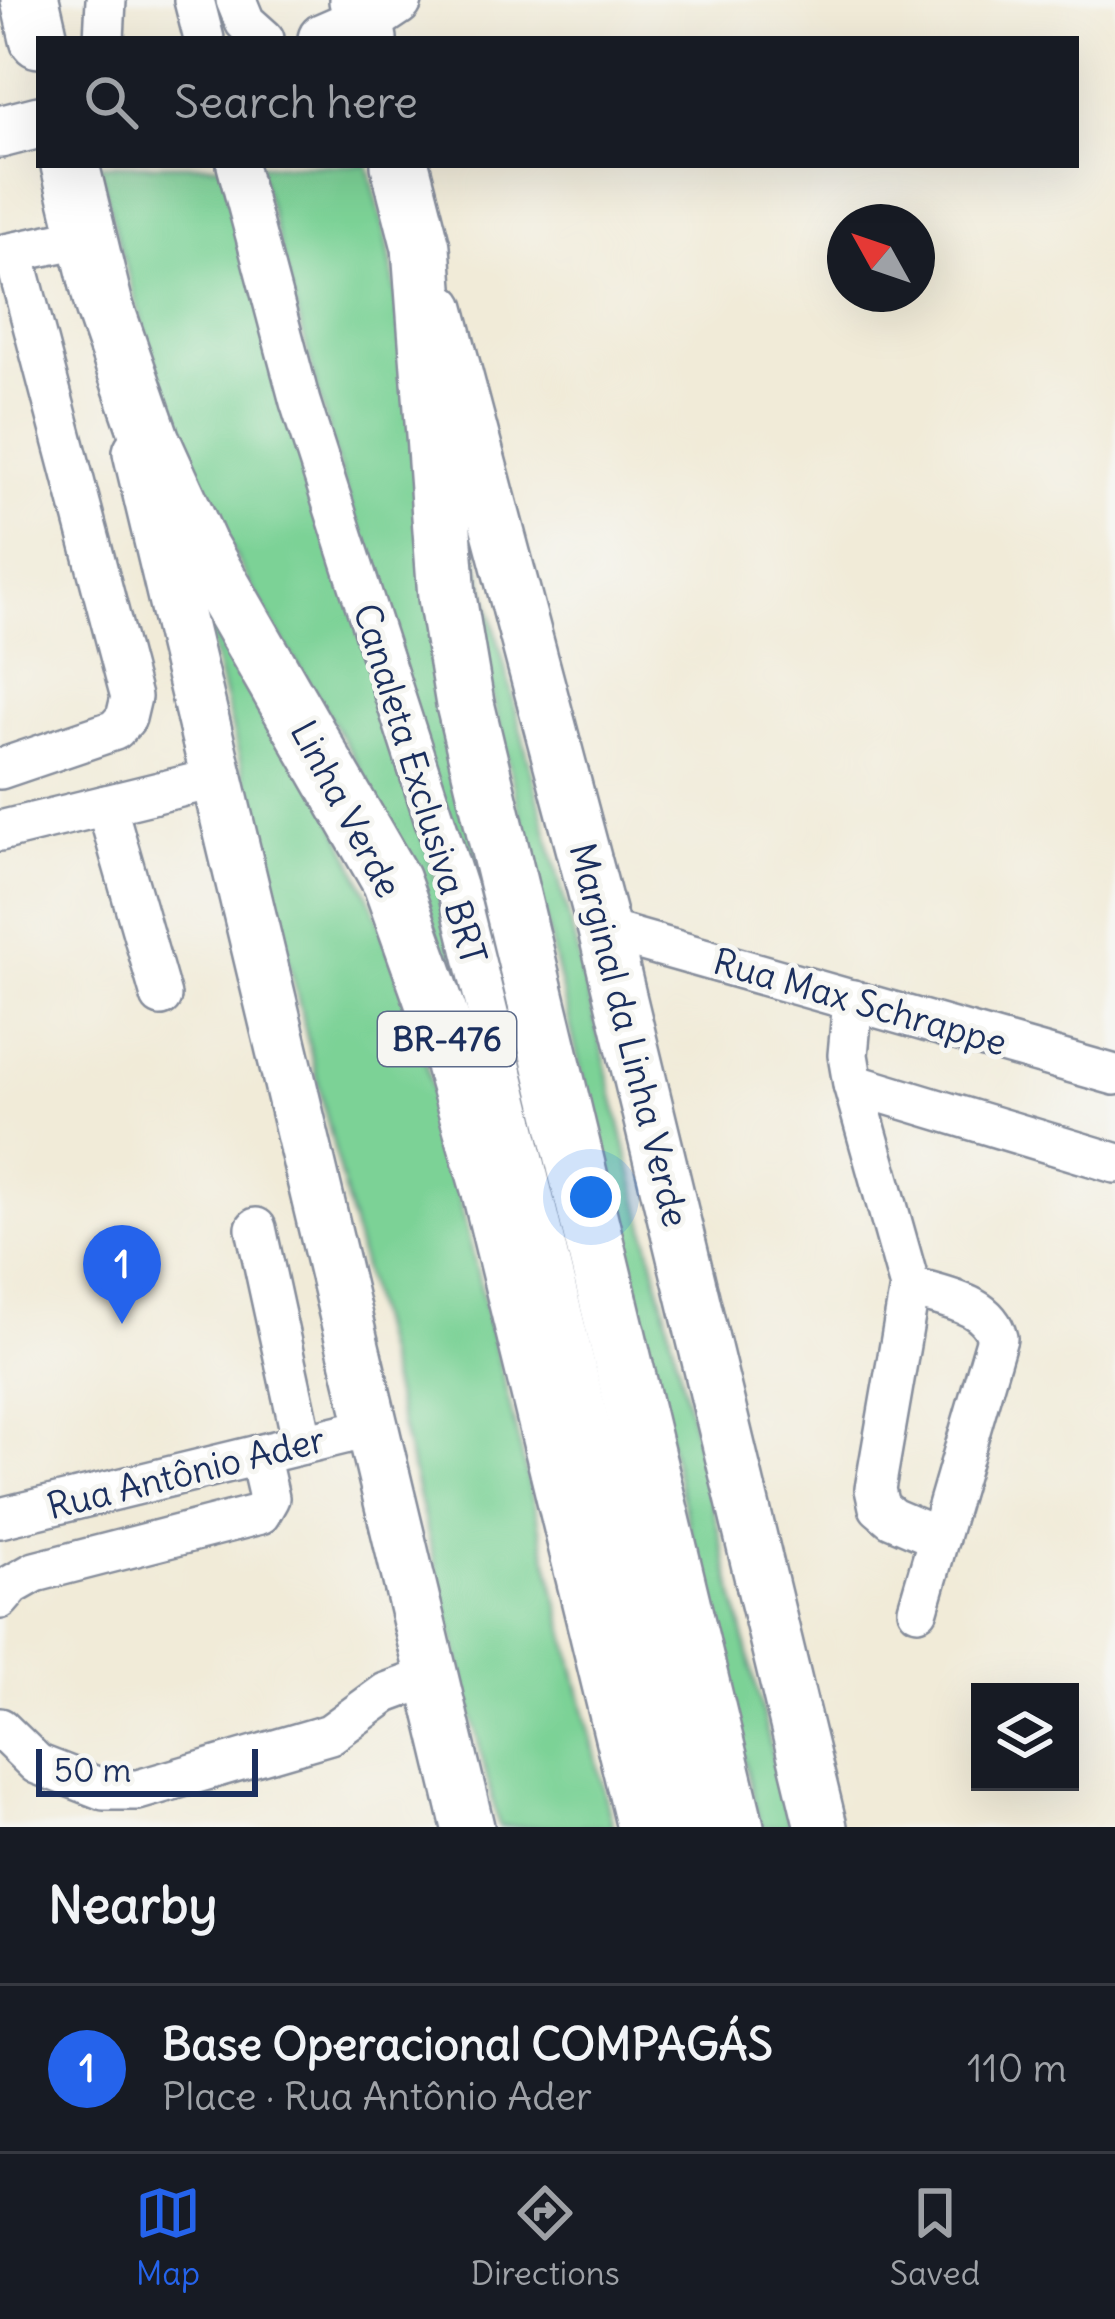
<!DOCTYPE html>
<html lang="en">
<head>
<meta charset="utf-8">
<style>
  body { margin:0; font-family:Delius,sans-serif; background:#242831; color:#f1f3f6 }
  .controls { position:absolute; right:36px; bottom:36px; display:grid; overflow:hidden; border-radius:0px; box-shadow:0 12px 48px #0002 }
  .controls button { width:108px; height:108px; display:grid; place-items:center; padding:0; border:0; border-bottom:3px solid #363941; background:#171b24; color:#f1f3f6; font:60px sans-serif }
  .compass { position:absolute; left:827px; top:204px; width:108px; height:108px; border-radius:50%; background:#171b24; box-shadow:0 12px 48px #0002; rotate:310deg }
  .scale { position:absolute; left:36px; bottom:30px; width:222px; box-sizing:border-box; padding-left:12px; border:6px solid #1b2f5e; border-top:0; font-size:33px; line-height:42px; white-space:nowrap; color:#1b2f5e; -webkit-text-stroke:9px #f6f6f2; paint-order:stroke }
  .you { position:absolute; left:591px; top:1197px; width:42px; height:42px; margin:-30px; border:9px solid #fff; border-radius:50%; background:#1a73e8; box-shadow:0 0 0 18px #1a73e833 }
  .badge { display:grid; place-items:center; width:78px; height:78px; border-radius:50%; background:#2563eb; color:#fff; font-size:39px; font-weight:700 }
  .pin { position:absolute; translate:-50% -99px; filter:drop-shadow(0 3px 6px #0008) }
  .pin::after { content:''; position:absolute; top:63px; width:42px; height:36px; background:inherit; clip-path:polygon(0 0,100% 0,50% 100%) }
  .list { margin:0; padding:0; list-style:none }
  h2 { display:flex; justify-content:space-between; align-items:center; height:156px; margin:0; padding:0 48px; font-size:51px }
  h2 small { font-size:39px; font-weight:400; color:#9ea1a6 }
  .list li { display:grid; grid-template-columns:78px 1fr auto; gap:36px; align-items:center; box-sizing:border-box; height:168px; padding:0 48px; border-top:3px solid #363941 }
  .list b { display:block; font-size:45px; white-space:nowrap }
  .list p { margin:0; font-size:39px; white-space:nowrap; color:#9ea1a6 }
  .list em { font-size:39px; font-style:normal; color:#9ea1a6 }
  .icon { flex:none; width:66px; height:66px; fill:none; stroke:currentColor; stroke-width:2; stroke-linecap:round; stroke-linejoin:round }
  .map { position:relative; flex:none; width:1115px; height:1827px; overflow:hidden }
  .search { position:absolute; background:#171b24; box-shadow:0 12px 48px #0002; left:36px; right:36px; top:36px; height:132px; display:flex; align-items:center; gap:30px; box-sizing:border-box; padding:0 42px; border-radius:0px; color:#9ea1a6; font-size:45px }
  .sheet { height:324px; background:#171b24 }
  nav { display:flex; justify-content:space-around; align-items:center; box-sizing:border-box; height:168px; border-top:3px solid #363941; background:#171b24; font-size:33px; color:#9ea1a6 }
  nav a { display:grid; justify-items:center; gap:6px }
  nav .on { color:#2563eb }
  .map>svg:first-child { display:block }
  .green { fill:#7bd296; stroke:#4b807a; stroke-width:3 }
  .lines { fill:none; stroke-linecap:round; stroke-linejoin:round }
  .minor-casing { stroke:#868d9b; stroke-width:44 }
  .major-casing { stroke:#868d9b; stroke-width:56 }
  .highway-casing { stroke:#868d9b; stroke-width:62 }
  .minor { stroke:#fff; stroke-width:39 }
  .major { stroke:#fff; stroke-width:51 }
  .highway { stroke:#fff; stroke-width:57 }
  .labels { text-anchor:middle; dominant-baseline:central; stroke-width:10; stroke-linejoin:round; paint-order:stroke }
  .shield { fill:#f6f6f2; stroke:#5d6b8a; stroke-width:3 }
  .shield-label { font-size:33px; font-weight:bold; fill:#1b2f5e }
  .street-label { font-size:36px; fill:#1b2f5e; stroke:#f6f6f2 }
</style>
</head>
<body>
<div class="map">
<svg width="1115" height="1827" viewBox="0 0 1115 1827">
  <rect width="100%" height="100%" fill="#f6f6f2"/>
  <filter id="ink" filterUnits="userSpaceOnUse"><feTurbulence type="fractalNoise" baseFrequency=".00833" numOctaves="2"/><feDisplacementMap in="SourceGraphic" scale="24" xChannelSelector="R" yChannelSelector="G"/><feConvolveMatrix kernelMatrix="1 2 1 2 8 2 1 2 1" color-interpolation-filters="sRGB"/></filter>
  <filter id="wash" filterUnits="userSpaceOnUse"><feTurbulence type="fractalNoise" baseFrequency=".004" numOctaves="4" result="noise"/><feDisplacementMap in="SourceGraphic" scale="48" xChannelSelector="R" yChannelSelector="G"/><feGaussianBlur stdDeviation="2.7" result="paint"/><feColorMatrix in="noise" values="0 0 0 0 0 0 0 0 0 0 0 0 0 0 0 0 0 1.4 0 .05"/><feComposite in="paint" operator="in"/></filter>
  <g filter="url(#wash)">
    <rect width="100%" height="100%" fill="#f1ebd8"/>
    <g class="green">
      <path d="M99,165H223L437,883L477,1034C442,953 410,869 371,790C333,714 280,645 242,569C175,440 133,306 99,165Z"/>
      <polygon points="258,165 368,165 387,239 407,360 514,1024 507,1025 334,452"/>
      <polygon points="469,526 599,1037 790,1827 760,1827 473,615"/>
      <polygon points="198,588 321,792 378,917 416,1023 613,1827 499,1827"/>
    </g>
  </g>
  <g filter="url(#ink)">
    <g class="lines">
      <g class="minor-casing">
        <g id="minor">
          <polyline points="194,0 204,39"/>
          <polyline points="236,0 245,22 264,39"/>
          <polyline points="104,39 106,0"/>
          <polyline points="237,165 300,402 458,892 689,1827"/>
          <polyline points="0,255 87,237"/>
          <polyline points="0,769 115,730 126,718 131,697 14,253"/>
          <polyline points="106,805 161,996"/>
          <polyline points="0,831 217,778"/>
          <polyline points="604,930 1115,1075"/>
          <polyline points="853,1000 848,1055 853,1084 910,1287 875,1489 879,1507 892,1518 939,1538"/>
          <polyline points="853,1084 1115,1163"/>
          <polyline points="256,1228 303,1444"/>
          <path d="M910,1287C942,1298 988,1302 997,1338L918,1609"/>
          <polyline points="0,1518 373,1427"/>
          <polyline points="0,1599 12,1585 35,1572 260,1514 269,1498 259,1455"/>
          <polyline points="0,1728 37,1764 104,1790 138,1790 330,1734 386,1693 432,1676"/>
        </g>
      </g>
      <g class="major-casing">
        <g id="major">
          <polyline points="324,39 363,22 396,0"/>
          <polyline points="0,132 39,122"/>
          <polyline points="439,309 604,930 821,1827"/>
          <polyline points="139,452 468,1827"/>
        </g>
      </g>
      <g class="highway-casing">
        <g id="highway">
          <polyline points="30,0 39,39"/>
          <polyline points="358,0 368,39"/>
          <polyline points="70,165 104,306 151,441 200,549 391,881 445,1033 491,1192 646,1827"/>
          <polyline points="400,165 421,247 447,597 465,704 735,1827"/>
        </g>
      </g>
      <use href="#minor" class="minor"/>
      <use href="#major" class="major"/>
      <use href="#highway" class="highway"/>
    </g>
  </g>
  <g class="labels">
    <rect class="shield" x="378" y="1012" width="138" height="54" rx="9"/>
    <g class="shield-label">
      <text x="447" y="1039">BR-476</text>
    </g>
    <g class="street-label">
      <text transform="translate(420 784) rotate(73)">Canaleta Exclusiva BRT</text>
      <text transform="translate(346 809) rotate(62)">Linha Verde</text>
      <text transform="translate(860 1002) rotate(16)">Rua Max Schrappe</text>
      <text transform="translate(629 1035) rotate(76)">Marginal da Linha Verde</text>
      <text transform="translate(186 1473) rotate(-14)">Rua Antônio Ader</text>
    </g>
  </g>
</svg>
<div class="controls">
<button><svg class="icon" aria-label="layers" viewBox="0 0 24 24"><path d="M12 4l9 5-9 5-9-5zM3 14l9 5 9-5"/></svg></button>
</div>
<svg class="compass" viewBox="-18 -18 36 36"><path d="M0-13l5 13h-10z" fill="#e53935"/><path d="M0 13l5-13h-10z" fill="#9ea1a6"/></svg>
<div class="scale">50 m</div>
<div class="you"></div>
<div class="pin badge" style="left:122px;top:1324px">1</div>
<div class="search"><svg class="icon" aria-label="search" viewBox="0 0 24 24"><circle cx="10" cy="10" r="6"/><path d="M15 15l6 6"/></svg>Search here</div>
</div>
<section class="sheet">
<h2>Nearby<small></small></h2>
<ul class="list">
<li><span class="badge">1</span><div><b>Base Operacional COMPAGÁS</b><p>Place · Rua Antônio Ader</p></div><em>110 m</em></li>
</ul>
</section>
<nav>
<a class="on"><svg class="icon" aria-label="map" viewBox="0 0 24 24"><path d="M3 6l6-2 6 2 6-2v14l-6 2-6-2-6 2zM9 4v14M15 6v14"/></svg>Map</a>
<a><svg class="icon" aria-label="directions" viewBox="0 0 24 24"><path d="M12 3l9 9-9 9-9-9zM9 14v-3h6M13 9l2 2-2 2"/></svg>Directions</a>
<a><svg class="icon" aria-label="saved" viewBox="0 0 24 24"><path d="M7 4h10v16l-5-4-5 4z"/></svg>Saved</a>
</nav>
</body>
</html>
